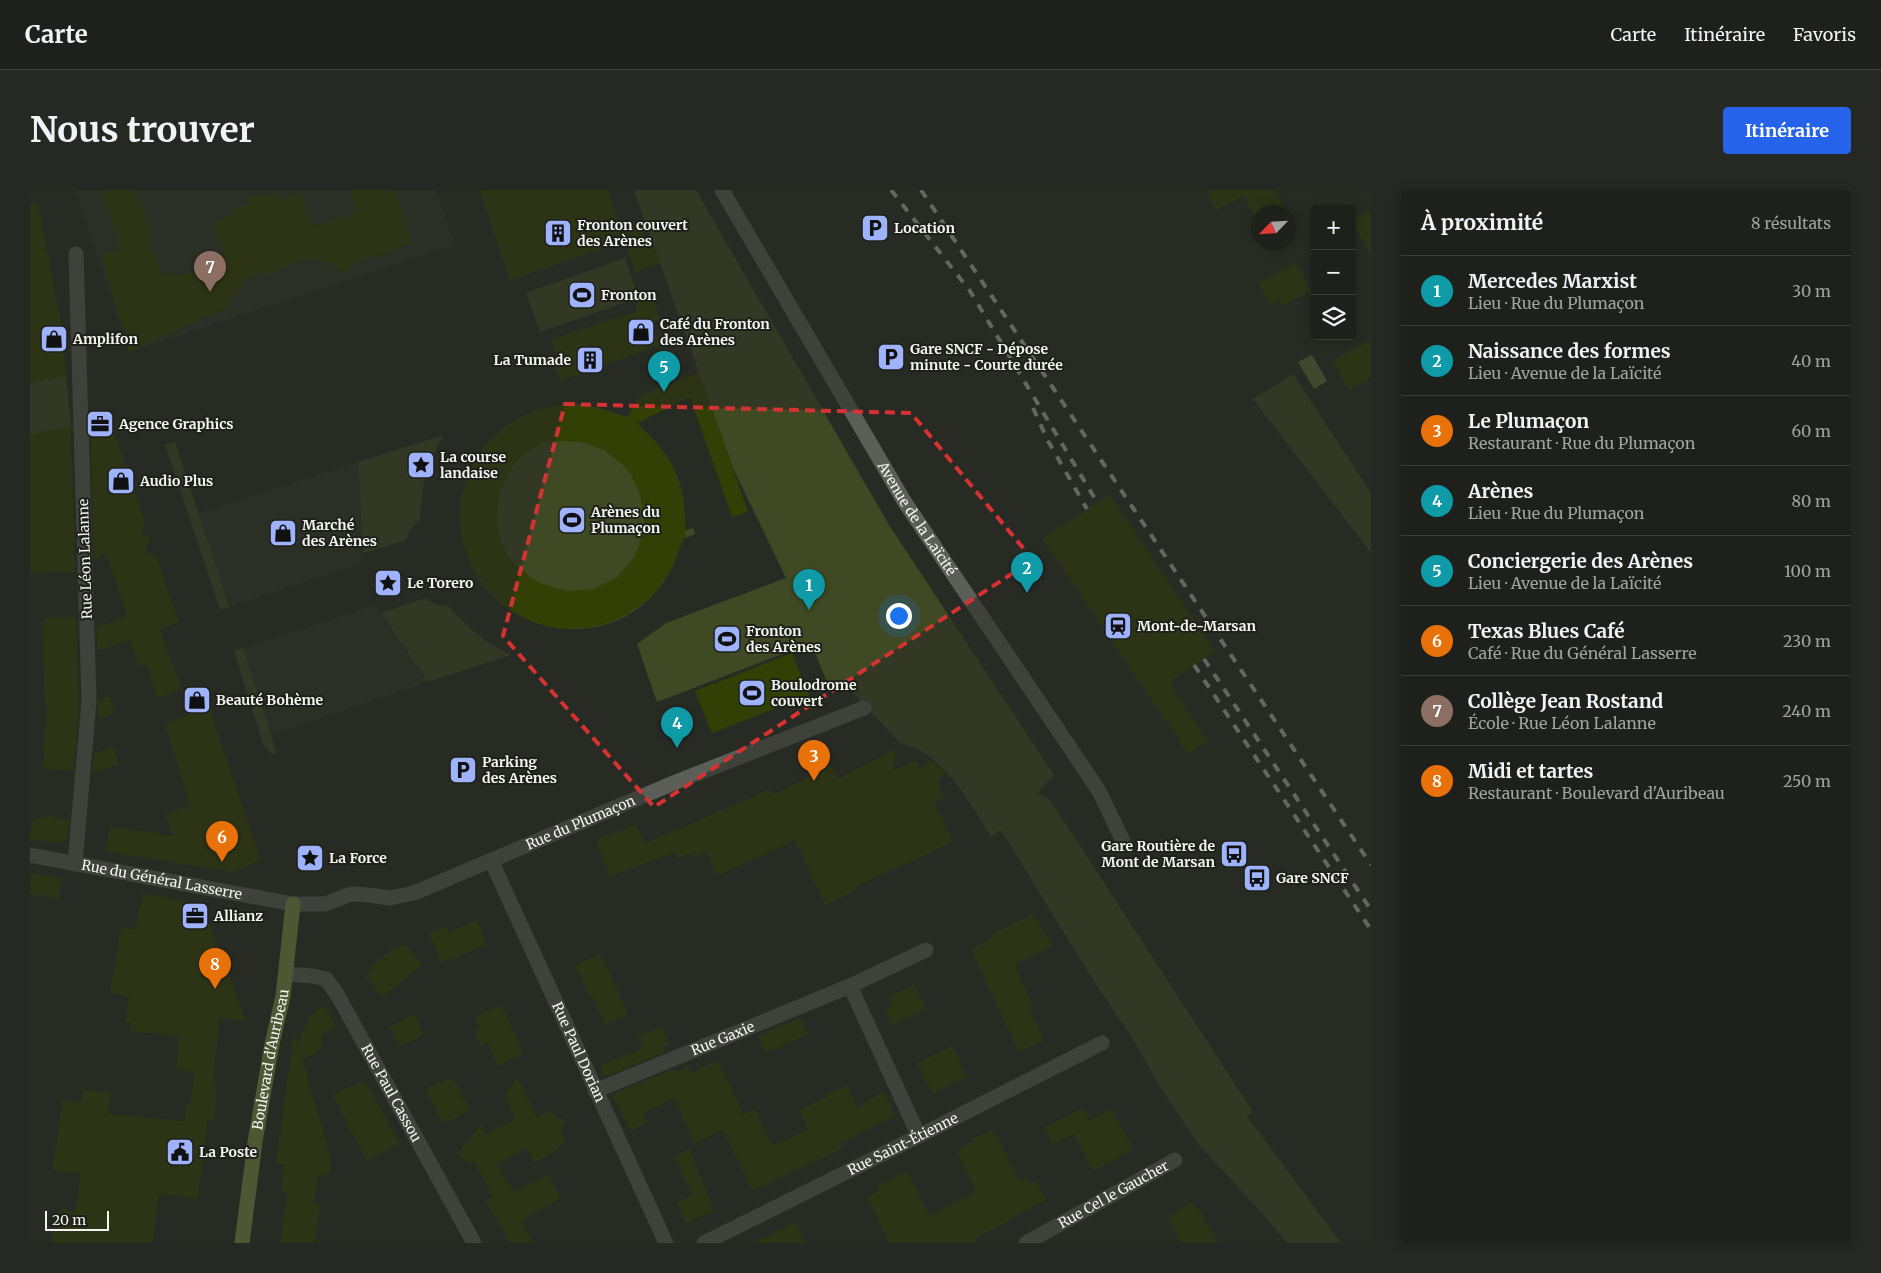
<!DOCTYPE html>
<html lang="fr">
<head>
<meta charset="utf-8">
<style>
  body { margin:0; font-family:Merriweather,serif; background:#262824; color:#f1f3f6 }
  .controls { position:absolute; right:15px; top:15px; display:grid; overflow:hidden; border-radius:5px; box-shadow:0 2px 12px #0003 }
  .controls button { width:45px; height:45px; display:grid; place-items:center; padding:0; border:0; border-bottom:1px solid #3c3e3a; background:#1e201b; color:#f1f3f6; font:25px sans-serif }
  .compass { position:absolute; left:1221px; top:15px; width:45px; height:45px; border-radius:50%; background:#1e201b; box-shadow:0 2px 12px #0003; rotate:245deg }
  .scale { position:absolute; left:15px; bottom:12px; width:64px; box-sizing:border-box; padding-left:5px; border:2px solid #f2f4ef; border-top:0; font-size:14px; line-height:18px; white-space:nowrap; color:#f2f4ef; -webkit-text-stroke:4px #1e211a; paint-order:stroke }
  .you { position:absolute; left:868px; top:425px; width:18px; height:18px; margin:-12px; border:4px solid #fff; border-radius:50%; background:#1a73e8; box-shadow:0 0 0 8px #1a73e833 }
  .badge { display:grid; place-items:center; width:32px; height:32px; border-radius:50%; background:#2563eb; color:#fff; font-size:16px; font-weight:700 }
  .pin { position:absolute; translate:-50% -41px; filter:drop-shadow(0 1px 2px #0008) }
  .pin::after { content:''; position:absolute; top:26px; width:18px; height:15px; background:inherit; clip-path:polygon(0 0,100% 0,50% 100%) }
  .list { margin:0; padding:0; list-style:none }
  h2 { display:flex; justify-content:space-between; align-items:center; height:65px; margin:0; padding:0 20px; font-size:21px }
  h2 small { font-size:16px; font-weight:400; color:#a1a3a3 }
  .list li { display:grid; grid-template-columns:32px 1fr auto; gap:15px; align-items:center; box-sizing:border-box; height:70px; padding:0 20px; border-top:1px solid #3c3e3a }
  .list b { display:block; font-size:19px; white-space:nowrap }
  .list p { margin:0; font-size:16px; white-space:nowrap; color:#a1a3a3 }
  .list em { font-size:16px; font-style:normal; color:#a1a3a3 }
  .icon { flex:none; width:28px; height:28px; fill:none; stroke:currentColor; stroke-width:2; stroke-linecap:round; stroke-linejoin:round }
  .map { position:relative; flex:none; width:1341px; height:1053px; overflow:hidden; border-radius:5px }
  header { display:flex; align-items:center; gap:30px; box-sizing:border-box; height:70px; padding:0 25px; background:#1e201b; border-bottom:1px solid #3c3e3a }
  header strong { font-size:24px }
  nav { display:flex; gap:28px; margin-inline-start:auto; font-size:18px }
  .intro { display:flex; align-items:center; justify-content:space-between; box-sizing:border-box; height:120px; padding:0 30px }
  h1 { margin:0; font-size:35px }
  .button { padding:12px 22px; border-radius:5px; background:#2563eb; color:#fff; font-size:18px; font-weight:700 }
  main { display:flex; gap:30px; padding:0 30px }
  aside { flex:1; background:#1e201b; border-radius:5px; box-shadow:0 2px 12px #0003 }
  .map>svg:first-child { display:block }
  .built { fill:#313528 }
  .green { fill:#3f4a24 }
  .water { fill:#5f6e38 }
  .building { fill:#334005; fill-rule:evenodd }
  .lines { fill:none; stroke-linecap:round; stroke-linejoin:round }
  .minor { stroke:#5c5f57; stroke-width:15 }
  .major { stroke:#7d8f47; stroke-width:15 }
  .rail { stroke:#aeb0ab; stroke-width:4; stroke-dasharray:9 9; stroke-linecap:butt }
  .marked { fill:none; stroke:#d73232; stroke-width:4; stroke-dasharray:10 6; stroke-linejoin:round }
  .labels { text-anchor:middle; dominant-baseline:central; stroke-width:4; stroke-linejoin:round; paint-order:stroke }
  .poi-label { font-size:14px; font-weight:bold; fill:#f2f4ef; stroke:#1e211a; text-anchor:start }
  .street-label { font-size:14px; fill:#f2f4ef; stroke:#1e211a }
</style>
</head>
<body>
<header>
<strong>Carte</strong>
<nav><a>Carte</a><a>Itinéraire</a><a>Favoris</a></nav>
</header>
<div class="intro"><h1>Nous trouver</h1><a class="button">Itinéraire</a></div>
<main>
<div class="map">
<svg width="1341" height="1053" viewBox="0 0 1341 1053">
  <rect width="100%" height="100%" fill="#282a24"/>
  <g class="built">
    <polygon points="45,0 407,0 425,55 99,162"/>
    <polygon points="328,272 333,373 199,417 168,323"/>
    <polygon points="345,415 398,492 241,545 213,458"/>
  </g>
  <g class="green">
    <path d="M604,0H666L859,335L1024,585L1007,603L1018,608L1034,631L1223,922L1217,926L1311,1053H1257L1232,1023L1169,955L1127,892L1103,849L1063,790L971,640L961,647C939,612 914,563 870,553L815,494L802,504L781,453L627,512L607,454L636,433L756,388L703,278Z"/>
    <polygon points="595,68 608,108 510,142 496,103"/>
    <polygon points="1263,184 1341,303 1341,363 1223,209"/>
    <polygon points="36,185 41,235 0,246 0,194"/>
    <path d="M545,214C595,219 638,249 651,299C655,313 654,327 654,341L663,338L665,344L652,349C647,368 640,384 628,399C566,475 442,436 431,340C427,314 434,287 449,265C471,231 506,216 545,214Z"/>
    <path d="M414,245C397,273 391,297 390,329L380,340L376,350L333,363L328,272Z"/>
    <polygon points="145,252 199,417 190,420 135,255"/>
    <path d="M395,408C403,414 408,416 418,416C440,439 452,450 481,465L398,492L351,423Z"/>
    <polygon points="213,458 247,563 241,564 233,554 204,461"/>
  </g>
  <polygon class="water" points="1282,165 1297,191 1284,199 1268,172"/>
  <g class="building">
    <polygon points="71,0 107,0 123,46 118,48 131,85 141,82 143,88 196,68 183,32 204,24 202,19 218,14 216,9 231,4 233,8 245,3 248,10 270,2 283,37 326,22 319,0 364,0 382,53 320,75 320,84 293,72 275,68 235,86 232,79 213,93 206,101 199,116 99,162 72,66 89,59 86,51 89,50"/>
    <polygon points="450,0 578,0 590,35 608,31 619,60 624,57 630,73 605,83 595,51 480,90"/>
    <polygon points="1176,0 1245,0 1256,22 1228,22 1228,34 1214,6 1186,20"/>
    <polygon points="8,14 31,133 36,186 0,194 0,15"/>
    <polygon points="1341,20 1341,67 1322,31"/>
    <polygon points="1266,73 1281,101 1252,117 1248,110 1239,115 1228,93"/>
    <polygon points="622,105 630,130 622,133 630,155 531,191 523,172 528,170 521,150 581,129 582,130 606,122 607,112"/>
    <polygon points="1341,149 1341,188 1319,200 1302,171"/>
    <path d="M669,182L718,322L702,327L660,207L607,233L627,253L642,275L651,300L654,313L656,348L653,349L642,378L627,400L618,410L596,425L584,431L559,438L532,439L519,437L494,428L471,414L462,405L446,384L439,372L431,347L430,320L431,307L439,282L453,259L461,249L482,232L506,220L519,217L539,214L558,216L598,227L608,206ZM527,251L551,252L574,260L593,275L601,284L610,305L614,331L609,356L603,368L586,388L563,399L537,401L512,394L501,388L482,371L470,349L467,336L468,311L471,299L482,277L491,267L502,259L515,253Z"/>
    <polygon points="78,225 115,333 111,344 121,347 115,362 126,366 138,400 137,401 149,432 130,439 151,499 127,508 117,476 109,477 100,450 67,461 66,437 97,426 76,364 64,369 60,231"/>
    <polygon points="41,235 45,382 0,383 0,246"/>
    <polygon points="1079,304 1185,461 1141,491 1142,493 1140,495 1178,551 1158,564 1136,530 1135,531 1012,348 1036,332 1037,333"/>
    <polygon points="46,427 49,517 44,581 12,579 15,564 13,564 17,514 15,514 13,428"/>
    <polygon points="762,463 779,505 682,543 665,501"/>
    <polygon points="80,506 84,523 67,529 68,510"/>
    <polygon points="178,517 231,670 203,682 76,662 80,636 143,646 135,624 160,615 135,534"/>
    <polygon points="83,556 88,575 62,583 64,563"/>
    <polygon points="866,558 863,580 886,570 890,580 899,570 915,583 907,592 914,607 904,612 923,652 825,697 827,700 795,715 765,650 687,686 676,662 663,667 661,663 648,668 645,662 580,687 566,650 606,634 614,654 740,599 743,605 801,575 808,589"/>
    <polygon points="18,626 39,630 37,648 29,654 0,649 2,630"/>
    <polygon points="0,683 32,688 28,709 0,704"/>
    <polygon points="113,703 169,714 174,719 216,831 189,828 183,896 187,896 184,931 178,930 168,1009 129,1004 122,1053 21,1053 29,1018 45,1022 51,984 22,980 33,910 51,913 53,899 81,903 77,924 154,931 156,915 160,915 164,882 146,879 148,846 100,841 101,833 95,832 99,807 80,803 91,737 105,739"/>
    <polygon points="1003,724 1023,756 986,774 987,777 985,778 1002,814 998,816 1014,850 989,862 941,760 962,748 961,745"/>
    <polygon points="447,730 457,755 411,773 399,743 417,736 419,742"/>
    <polygon points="374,753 392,775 352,807 335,786 343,780 340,777 364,757 367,760"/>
    <polygon points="571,764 598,825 575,835 562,806 560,807 545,775"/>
    <polygon points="884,794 896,819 863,835 855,820 863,816 859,806"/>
    <polygon points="294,815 306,837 291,846 292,857 284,864 272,869 300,966 300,984 288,986 284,1014 290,1015 285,1053 250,1053 257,1002 251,1001 254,974 246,974 264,841 268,854 279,826"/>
    <polygon points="471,815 494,864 468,876 458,853 451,856 444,840 450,837 445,827"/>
    <polygon points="384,824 394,845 370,857 359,837"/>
    <polygon points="770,827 778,844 735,863 728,847"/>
    <polygon points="631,837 639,855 634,857 636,862 574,887 570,876 613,858 608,846"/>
    <polygon points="922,856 937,887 903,904 887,873"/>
    <polygon points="688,870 713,924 725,919 742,956 778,939 769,920 797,907 796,904 817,895 827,918 854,901 865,926 811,953 813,958 723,1001 693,940 664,954 644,908 613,924 617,933 600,941 582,904 644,879 646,882 658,876 660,882 663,882"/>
    <polygon points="423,887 439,920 413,934 395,899 411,891 412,893"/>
    <polygon points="487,888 507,927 521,920 524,927 535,929 530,941 535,951 528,959 504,973 497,958 467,974 483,1002 519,984 530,1009 491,1031 503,1053 480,1053 455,1010 463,1006 444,972 437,972 427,964 451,934 455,944 485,929 474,905"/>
    <polygon points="335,891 370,954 337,971 302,904"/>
    <polygon points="1052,918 1059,931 1081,918 1103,959 1063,981 1044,944 1022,954 1014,937"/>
    <polygon points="963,939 989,990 996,987 1000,994 1005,990 1016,1010 979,1030 979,1031 946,1048 946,1053 859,1053 837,1007 849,1001 847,996 877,981 899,1026 946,1002 926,960 943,951 942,949"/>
    <polygon points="659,959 683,1018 681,1019 682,1022 656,1033 646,1012 662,1005 644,966"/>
    <polygon points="1161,1013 1165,1019 1168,1018 1188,1053 1151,1053 1137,1027"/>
    <polygon points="765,1032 776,1053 723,1053"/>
  </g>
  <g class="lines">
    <g class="minor">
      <path id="s1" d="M692,0L874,311L1069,601L1093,651"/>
      <path id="s2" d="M0,665L263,714H295L321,704L339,705L360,708L384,703L646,592L834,518"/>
      <path id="s3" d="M461,670L636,1053"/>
      <polyline points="45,674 59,511 46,64"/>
      <path id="s4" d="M257,784L283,786L296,789L307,804L444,1053"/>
      <polyline points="820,796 889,946"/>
      <path id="s5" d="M565,901L820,796L896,760"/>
      <path id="s6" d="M674,1053L889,946L1072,853"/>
      <path id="s7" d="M996,1053L1145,970"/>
    </g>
    <path class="major" id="s8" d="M212,1053L225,952L242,854L253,806L263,714"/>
    <g class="rail">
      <polyline points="861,0 940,101 1067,312"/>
      <polyline points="891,0 1341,675"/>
      <polyline points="1003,218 1018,251 1057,319"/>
      <polyline points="1174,469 1341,720"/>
      <polyline points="1164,475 1341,740"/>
    </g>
  </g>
  <path d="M0 0H1341V1053H0ZM535,214L881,223L1003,370L624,617L473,446Z" fill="#282a24" fill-opacity=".55" fill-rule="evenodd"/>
  <path class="marked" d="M535,214L881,223L1003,370L624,617L473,446Z"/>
  <defs>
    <g id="parking-square" transform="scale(1.4375)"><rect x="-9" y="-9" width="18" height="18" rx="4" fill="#9fb3fd" stroke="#1e211a"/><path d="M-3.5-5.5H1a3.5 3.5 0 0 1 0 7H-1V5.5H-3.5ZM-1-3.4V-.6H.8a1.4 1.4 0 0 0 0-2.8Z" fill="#111"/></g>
    <g id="building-square" transform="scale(1.4375)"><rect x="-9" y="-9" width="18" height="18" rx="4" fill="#9fb3fd" stroke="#1e211a"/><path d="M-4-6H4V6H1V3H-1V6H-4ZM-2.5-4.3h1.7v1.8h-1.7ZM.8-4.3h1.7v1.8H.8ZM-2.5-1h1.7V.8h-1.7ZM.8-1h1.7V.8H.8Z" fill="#111"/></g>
    <g id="stadium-square" transform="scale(1.4375)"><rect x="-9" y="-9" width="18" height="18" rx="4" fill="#9fb3fd" stroke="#1e211a"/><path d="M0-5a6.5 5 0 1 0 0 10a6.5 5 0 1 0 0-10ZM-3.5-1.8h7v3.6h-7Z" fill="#111"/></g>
    <g id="shop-square" transform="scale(1.4375)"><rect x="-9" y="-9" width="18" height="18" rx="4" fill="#9fb3fd" stroke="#1e211a"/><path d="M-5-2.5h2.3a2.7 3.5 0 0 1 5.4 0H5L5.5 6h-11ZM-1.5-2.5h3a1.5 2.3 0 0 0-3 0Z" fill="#111"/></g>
    <g id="office-square" transform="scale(1.4375)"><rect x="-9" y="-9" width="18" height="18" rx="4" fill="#9fb3fd" stroke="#1e211a"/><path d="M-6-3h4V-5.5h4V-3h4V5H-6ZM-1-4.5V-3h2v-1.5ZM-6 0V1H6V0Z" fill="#111"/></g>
    <g id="sight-square" transform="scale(1.4375)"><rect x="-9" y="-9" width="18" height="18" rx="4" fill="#9fb3fd" stroke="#1e211a"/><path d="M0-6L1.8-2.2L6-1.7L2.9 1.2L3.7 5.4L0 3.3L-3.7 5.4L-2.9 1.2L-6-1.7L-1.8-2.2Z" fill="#111"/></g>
    <g id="station-square" transform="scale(1.4375)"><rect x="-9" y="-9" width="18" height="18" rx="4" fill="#9fb3fd" stroke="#1e211a"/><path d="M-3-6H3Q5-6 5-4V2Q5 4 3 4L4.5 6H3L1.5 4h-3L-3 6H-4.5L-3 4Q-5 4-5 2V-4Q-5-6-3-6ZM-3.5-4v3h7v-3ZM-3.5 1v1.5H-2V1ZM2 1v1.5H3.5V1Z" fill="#111"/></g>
    <g id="bus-square" transform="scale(1.4375)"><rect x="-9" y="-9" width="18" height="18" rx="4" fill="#9fb3fd" stroke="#1e211a"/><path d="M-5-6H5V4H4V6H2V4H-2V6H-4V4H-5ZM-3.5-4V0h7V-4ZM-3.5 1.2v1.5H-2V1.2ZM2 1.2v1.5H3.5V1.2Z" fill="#111"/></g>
    <g id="civic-square" transform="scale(1.4375)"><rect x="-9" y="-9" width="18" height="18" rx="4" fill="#9fb3fd" stroke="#1e211a"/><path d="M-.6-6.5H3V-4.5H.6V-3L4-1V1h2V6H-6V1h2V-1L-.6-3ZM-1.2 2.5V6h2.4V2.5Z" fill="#111"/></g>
  </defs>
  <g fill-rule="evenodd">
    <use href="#parking-square" x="845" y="38"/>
    <use href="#building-square" x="528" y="43"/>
    <use href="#stadium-square" x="552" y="105"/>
    <use href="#shop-square" x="611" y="142"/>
    <use href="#shop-square" x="24" y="149"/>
    <use href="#parking-square" x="861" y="167"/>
    <use href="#building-square" x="560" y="170"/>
    <use href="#office-square" x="70" y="234"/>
    <use href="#sight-square" x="391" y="275"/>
    <use href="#shop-square" x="91" y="291"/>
    <use href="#stadium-square" x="542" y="330"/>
    <use href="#shop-square" x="253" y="343"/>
    <use href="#sight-square" x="358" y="393"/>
    <use href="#station-square" x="1088" y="436"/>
    <use href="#stadium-square" x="697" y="449"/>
    <use href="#stadium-square" x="722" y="503"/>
    <use href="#shop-square" x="167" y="510"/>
    <use href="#parking-square" x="433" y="580"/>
    <use href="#bus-square" x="1204" y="664"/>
    <use href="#sight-square" x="280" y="668"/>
    <use href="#bus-square" x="1227" y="688"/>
    <use href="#office-square" x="165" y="726"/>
    <use href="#civic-square" x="150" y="962"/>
  </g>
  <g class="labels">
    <g class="poi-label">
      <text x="547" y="35">Fronton couvert<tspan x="547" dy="16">des Arènes</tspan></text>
      <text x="864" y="38">Location</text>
      <text x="571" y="105">Fronton</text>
      <text x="630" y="134">Café du Fronton<tspan x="630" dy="16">des Arènes</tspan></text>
      <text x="43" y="149">Amplifon</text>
      <text x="880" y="159">Gare SNCF - Dépose<tspan x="880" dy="16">minute - Courte durée</tspan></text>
      <text x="541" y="170" text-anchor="end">La Tumade</text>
      <text x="89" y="234">Agence Graphics</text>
      <text x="410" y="267">La course<tspan x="410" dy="16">landaise</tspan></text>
      <text x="110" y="291">Audio Plus</text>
      <text x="561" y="322">Arènes du<tspan x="561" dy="16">Plumaçon</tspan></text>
      <text x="272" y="335">Marché<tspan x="272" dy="16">des Arènes</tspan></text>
      <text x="377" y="393">Le Torero</text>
      <text x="1107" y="436">Mont-de-Marsan</text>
      <text x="716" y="441">Fronton<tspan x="716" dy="16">des Arènes</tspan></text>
      <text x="741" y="495">Boulodrome<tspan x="741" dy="16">couvert</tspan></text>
      <text x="186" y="510">Beauté Bohème</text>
      <text x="452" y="572">Parking<tspan x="452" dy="16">des Arènes</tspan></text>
      <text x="1185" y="656" text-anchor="end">Gare Routière de<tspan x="1185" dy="16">Mont de Marsan</tspan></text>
      <text x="299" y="668">La Force</text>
      <text x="1246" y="688">Gare SNCF</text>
      <text x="184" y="726">Allianz</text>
      <text x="169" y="962">La Poste</text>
    </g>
    <g class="street-label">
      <text stroke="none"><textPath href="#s1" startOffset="382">Avenue de la Laïcité</textPath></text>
      <text transform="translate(55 369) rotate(-92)">Rue Léon Lalanne</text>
      <text stroke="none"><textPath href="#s2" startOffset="572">Rue du Plumaçon</textPath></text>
      <text stroke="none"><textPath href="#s2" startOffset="134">Rue du Général Lasserre</textPath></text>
      <text stroke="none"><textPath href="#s5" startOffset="138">Rue Gaxie</textPath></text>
      <text stroke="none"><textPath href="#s3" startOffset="211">Rue Paul Dorian</textPath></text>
      <text stroke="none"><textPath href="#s8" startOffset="186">Boulevard d'Auribeau</textPath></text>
      <text stroke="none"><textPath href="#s4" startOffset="171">Rue Paul Cassou</textPath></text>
      <text stroke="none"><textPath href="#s6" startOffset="222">Rue Saint-Étienne</textPath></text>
      <text stroke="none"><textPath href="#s7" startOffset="100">Rue Cel le Gaucher</textPath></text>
    </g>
  </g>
</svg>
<div class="controls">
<button>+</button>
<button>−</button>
<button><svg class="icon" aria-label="layers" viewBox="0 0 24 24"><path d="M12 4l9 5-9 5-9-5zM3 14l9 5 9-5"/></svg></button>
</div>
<svg class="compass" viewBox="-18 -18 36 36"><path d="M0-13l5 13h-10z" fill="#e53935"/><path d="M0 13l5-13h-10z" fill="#a1a3a3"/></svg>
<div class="scale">20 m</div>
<div class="you"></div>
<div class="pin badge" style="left:779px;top:420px;background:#0f9aa8">1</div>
<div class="pin badge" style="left:997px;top:403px;background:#0f9aa8">2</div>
<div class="pin badge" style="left:784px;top:591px;background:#e8710a">3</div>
<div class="pin badge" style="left:647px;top:558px;background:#0f9aa8">4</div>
<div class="pin badge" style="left:634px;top:202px;background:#0f9aa8">5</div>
<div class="pin badge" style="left:192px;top:672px;background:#e8710a">6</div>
<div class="pin badge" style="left:180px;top:102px;background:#8d6e63">7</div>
<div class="pin badge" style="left:185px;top:799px;background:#e8710a">8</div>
</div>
<aside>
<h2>À proximité<small>8 résultats</small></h2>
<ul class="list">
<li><span class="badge" style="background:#0f9aa8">1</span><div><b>Mercedes Marxist</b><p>Lieu · Rue du Plumaçon</p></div><em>30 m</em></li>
<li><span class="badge" style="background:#0f9aa8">2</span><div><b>Naissance des formes</b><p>Lieu · Avenue de la Laïcité</p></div><em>40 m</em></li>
<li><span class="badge" style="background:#e8710a">3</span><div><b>Le Plumaçon</b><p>Restaurant · Rue du Plumaçon</p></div><em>60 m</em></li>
<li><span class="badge" style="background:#0f9aa8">4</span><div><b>Arènes</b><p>Lieu · Rue du Plumaçon</p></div><em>80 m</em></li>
<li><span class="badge" style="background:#0f9aa8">5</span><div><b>Conciergerie des Arènes</b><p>Lieu · Avenue de la Laïcité</p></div><em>100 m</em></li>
<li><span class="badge" style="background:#e8710a">6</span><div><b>Texas Blues Café</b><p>Café · Rue du Général Lasserre</p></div><em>230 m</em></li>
<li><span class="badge" style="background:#8d6e63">7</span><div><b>Collège Jean Rostand</b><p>École · Rue Léon Lalanne</p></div><em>240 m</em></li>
<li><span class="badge" style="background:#e8710a">8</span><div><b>Midi et tartes</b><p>Restaurant · Boulevard d'Auribeau</p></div><em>250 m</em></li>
</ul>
</aside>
</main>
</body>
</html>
